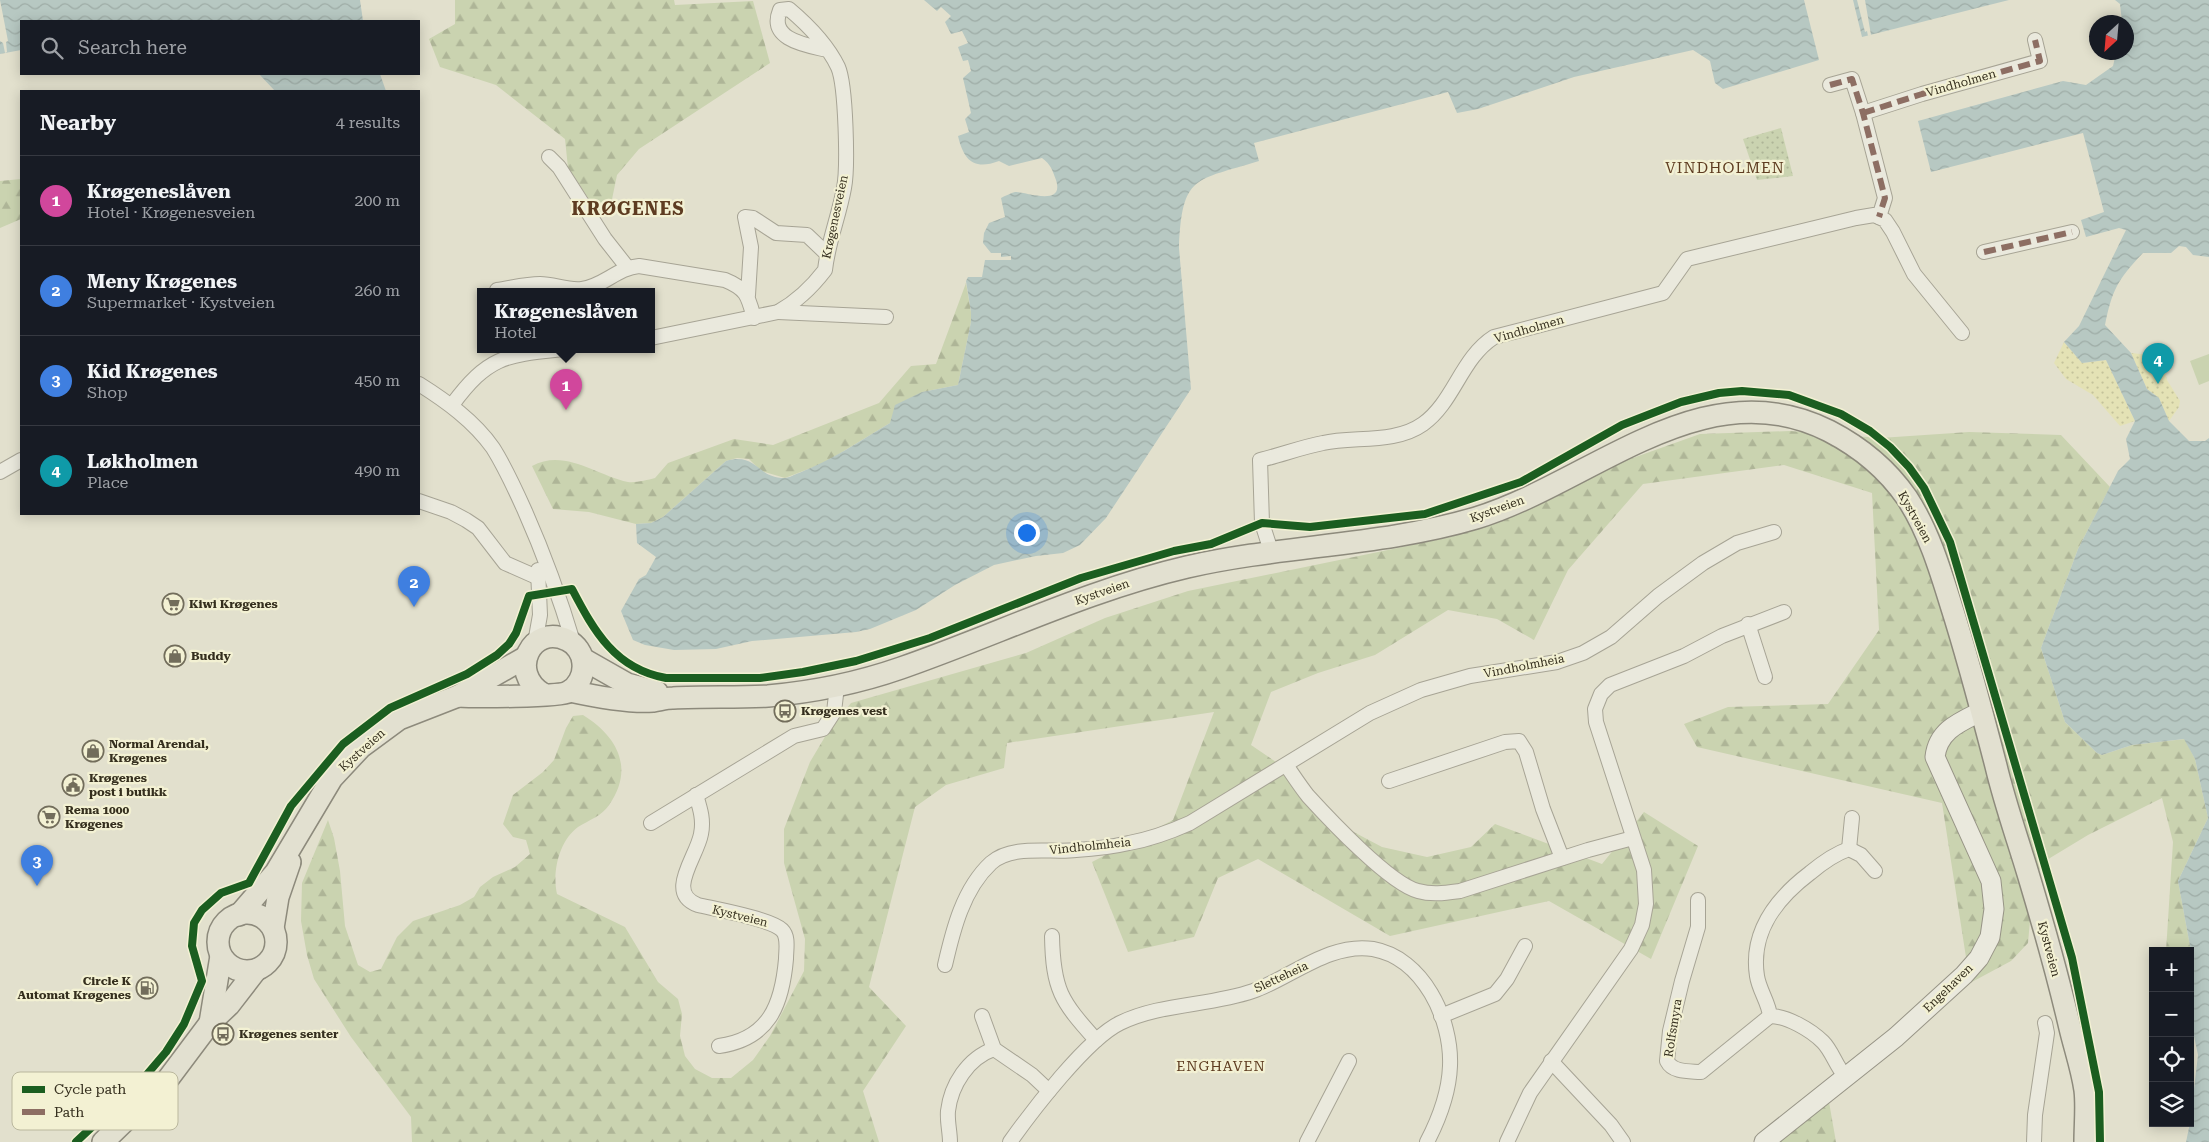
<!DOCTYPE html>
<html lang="en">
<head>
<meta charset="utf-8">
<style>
  body { margin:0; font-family:"Roboto Serif",serif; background:#242831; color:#f1f3f6 }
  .controls { position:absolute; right:15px; bottom:15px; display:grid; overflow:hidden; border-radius:0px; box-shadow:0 2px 12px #0003 }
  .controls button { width:45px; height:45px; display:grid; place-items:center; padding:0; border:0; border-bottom:1px solid #363941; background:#171b24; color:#f1f3f6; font:25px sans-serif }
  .compass { position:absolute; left:2089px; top:15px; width:45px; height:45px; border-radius:50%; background:#171b24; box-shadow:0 2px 12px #0003; rotate:206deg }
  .you { position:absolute; left:1026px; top:532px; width:18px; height:18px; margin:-12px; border:4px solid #fff; border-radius:50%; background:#1a73e8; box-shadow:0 0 0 8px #1a73e833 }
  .badge { display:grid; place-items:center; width:32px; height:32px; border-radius:50%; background:#1a73e8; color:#fff; font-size:16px; font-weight:700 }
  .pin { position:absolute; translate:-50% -41px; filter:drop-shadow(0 1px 2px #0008) }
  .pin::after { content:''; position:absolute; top:26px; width:18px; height:15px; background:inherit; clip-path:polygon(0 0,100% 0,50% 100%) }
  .popup { position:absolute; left:477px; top:288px; width:178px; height:65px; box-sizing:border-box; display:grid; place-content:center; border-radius:0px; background:#171b24; filter:drop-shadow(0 1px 4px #0005); font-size:16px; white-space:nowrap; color:#9ea1a6 }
  .popup b { font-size:19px; color:#f1f3f6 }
  .popup::after { content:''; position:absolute; left:50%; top:100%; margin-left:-10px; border:10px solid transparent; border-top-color:#171b24 }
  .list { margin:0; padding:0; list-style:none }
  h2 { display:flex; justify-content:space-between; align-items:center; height:65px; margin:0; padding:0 20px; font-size:21px }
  h2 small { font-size:16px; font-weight:400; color:#9ea1a6 }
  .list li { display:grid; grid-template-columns:32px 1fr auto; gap:15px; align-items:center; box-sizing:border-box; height:90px; padding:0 20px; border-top:1px solid #363941 }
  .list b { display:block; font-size:19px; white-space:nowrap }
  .list p { margin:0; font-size:16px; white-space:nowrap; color:#9ea1a6 }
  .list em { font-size:16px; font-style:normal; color:#9ea1a6 }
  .icon { flex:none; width:28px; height:28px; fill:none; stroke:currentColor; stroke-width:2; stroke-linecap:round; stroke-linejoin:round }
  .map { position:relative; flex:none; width:2209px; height:1142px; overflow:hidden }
  .search { position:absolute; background:#171b24; box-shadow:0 2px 12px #0003; left:20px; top:20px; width:400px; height:55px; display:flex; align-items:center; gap:12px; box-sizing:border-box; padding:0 18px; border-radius:0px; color:#9ea1a6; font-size:19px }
  .panel { position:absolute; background:#171b24; box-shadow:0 2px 12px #0003; left:20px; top:90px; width:400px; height:425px; border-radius:0px }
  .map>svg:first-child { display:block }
  .forest { fill:url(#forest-firs) }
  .sand { fill:url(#sand-dots) }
  .park { fill:url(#park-dots) }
  .garden { fill:#cad3b0 }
  .water { fill:url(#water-waves) }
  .pier { fill:#e2e0cd }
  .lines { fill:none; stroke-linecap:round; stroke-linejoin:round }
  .street-casing { stroke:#a7a495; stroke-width:16 }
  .secondary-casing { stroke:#979486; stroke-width:21 }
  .primary-casing { stroke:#8d8a7c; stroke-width:24 }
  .street { stroke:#eae9dd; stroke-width:14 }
  .secondary { stroke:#eae9dd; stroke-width:19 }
  .primary { stroke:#e2e0d0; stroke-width:21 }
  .quiet { stroke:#8d6e63; stroke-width:6; stroke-dasharray:12 6; stroke-linecap:butt }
  .cycleway-casing { stroke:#f3f1d3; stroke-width:11 }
  .cycleway { stroke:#1b5e20; stroke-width:8 }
  .labels { text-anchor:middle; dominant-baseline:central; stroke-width:4.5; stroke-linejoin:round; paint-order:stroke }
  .street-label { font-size:12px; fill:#352f1e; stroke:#f3f1d3 }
  .poi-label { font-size:12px; font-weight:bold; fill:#352f1e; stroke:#f3f1d3; text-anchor:start }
  .neighbourhood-label { font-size:14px; letter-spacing:1px; fill:#5e3c21; stroke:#f3f1d3 }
  .quarter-label { font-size:15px; letter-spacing:1px; fill:#5e3c21; stroke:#f3f1d3 }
  .district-label { font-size:18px; font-weight:bold; letter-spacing:1px; fill:#5e3c21; stroke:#f3f1d3 }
  .key { fill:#f3f1d3; stroke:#bab79d; stroke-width:1 }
  .key-label { font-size:14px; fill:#352f1e }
</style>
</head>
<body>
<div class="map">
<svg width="2209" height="1142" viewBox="0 0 2209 1142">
  <defs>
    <pattern id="forest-firs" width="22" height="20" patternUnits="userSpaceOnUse" patternTransform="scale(1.25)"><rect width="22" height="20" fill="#cad3b0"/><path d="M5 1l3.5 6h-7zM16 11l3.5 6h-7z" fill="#aeb597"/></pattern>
    <pattern id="sand-dots" width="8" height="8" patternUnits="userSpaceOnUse" patternTransform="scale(1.25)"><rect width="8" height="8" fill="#e4e2b5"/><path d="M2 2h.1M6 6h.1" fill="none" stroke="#c4c29b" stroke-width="1.8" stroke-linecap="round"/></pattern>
    <pattern id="park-dots" width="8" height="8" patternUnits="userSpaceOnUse" patternTransform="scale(1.25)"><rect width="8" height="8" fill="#cad3b0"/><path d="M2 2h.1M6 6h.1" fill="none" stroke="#aeb597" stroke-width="1.8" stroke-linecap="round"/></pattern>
    <pattern id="water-waves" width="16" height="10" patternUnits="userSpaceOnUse" patternTransform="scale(1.25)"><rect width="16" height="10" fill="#b7c8c2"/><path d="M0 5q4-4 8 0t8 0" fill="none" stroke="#9eaca6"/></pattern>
  </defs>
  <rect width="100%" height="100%" fill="#e2e0cd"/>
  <g class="forest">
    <polygon points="455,0 674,0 675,5 753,1 770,63 639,149 617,175 610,209 599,214 568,168 565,139 496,85 440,67 429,39 455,24"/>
    <polygon points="21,179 21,219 0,228 0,181"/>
    <path d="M966,283L971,312V322L958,385L922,392L890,423L824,463L785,478L761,471L749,459L737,458L726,461L663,517L651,523L636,524L589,512L553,509L532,466C564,448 596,475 628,482C636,483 647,480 655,478L668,463L734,439L773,445L879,403L911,366L936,364Z"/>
    <path d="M1790,431L1880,438L1969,432L2061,435L2110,487L2078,549L2041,648L2065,722L2097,753L2102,755L2132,745L2185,739L2195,759L2208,818L2178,881L2193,962L2190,975V951H2166L2173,842L2162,798L2088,835L2050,858L2034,876L2028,943L2011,961L1970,983L1942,803L1697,747L1684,724L1728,707L1828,704L1879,630L1872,493L1784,465L1643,484L1568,570L1534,640L1497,619L1448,610L1375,655L1318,673L1271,692L1251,745L1307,783L1331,820L1382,847L1427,857L1471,847L1495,824L1602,864L1644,812L1698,846L1651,959L1549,901L1390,936L1258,859L1218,878L1194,937L1128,952L1092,862L1173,820L1214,712L1007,743L1004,768L946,785L915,807L869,987L906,1026L863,1091L879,1142H412L411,1117L351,1037L314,979L307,955L301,921L302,883L328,820L334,838L340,871L345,926L358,965L370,972L381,969L397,937L413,921L460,905L474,897L480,887L493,877L515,867L530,854L526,840L513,837L503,824L513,795L543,772L554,760L566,728L573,716L583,715C617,736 635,768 609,805C602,816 589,820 578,827C559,841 552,872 557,894L625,927L658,982L678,999L682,1014L680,1036L685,1056L695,1069L712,1078H731L753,1060L770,1036L804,971L805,939L784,863V829L810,762L826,735L851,703L1026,653L1105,618L1188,591L1451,537L1536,505L1616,464L1700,434Z"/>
    <polygon points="1829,1102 1836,1142 1777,1142"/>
  </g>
  <g class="sand">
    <polygon points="2064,342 2082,363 2106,360 2135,421 2120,426 2093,395 2066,379 2054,363"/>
    <polygon points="2131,353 2150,355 2158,358 2163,365 2167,380 2180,401 2179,407 2169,421 2159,398 2147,389"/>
  </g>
  <polygon class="park" points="1781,128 1793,176 1757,180 1743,139"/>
  <polygon class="garden" points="2209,354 2209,381 2199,385 2190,361"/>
  <g class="water">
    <polygon points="0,0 360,0 363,21 21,21 21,50 0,54"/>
    <path d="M924,0H1804L1819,60L1723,89L1715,83L1710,61L1693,50L1574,77L1478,109L1457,113L1448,92L1254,143L1259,161C1195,181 1182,174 1179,248L1191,389L1106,518L1080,545L1063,553L1036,556L994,565L955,585L916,610L870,629L856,632L752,641L716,649L674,650L645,645L633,640L621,611L639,579L646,575L656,557L637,543L636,524L651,523L663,517L726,461C757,452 756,478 785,478C789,478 795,474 799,473C832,460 860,441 890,423L895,405L922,392L958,385L971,322V312L966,281L968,277H982L985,260H1011V256L1001,257V253H991L983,243L984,233L989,223L1005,217L1001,198C1005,196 1011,193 1015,192C1024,191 1065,208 1056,180C1052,169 1051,165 1042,158L1009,166L999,161C975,170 964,162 958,136L969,132L965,119L971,113L963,78L971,71L968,60L963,61L958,47L968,43L962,31L951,34L945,22L951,16L941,7L937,11Z"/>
    <polygon points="1853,0 2009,0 1862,37"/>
    <path d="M2115,0H2209V257L2193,255L2186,247L2179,246L2171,253H2143C2118,279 2112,290 2105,325L2131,353L2147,389L2159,398L2169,421L2189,441H2205L2209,438V1142H2186L2190,1123L2198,1055L2190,1017V975L2193,962L2178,881L2208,818L2195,759L2184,739L2132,745L2102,755L2097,753L2065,722L2041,648L2078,549L2118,471L2130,459L2126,439L2135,421L2106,360L2082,363L2064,342L2079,326L2126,230L2119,228L2086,237L2081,220L2104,212L2083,133L1931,172L1918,121L2063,81L2086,85L2113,66L2116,53L2126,52V22H2122L2120,4Z"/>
    <polygon points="259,74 380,74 386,91 275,91"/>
  </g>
  <g class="pier">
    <polygon points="0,0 8,41 6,42 7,52 5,53 3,43 0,41"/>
    <polygon points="1857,0 1865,0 1871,35 1868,36 1867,31 1865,32"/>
  </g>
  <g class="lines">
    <g class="street-casing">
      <g id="street">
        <polyline points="1830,85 1852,79 1863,113 1885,198 1879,217"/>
        <polyline points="1863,113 1922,94 2040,61 2035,40"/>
        <polyline points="549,157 559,167 605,239 627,267"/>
        <polyline points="1984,252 2072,232"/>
        <path d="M497,290C511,288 526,284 540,284C554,284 568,291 582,289C604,286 617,268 639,266L725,280C747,289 748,296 754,318"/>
        <polyline points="748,295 751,247 745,217 753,218 776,233 807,235 827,254"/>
        <polyline points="778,312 886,317"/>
        <path d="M651,338L778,312C796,302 812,287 825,270C828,242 839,216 844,188C848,168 846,85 838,67C827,44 808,25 789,9L780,10C768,40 806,45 827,50"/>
        <path d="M419,384C446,401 474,421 493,448C505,467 515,489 524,509C544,554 560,598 574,645"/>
        <path d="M452,405C489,355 506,355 565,349"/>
        <polyline points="0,472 21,460"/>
        <polyline points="419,501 451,512 466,520 478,528 505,563 539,578"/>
        <path d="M1271,551L1262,523L1260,460C1281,455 1302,447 1323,443C1354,436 1395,444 1423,424C1454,402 1461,358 1494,337L1663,293L1687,259L1856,218L1874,215L1885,220L1893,232L1914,274L1962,333"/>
        <polyline points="1748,624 1765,677"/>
        <polyline points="535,643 540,615 538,570"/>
        <path d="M1286,765C1293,775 1300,786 1308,796C1329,819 1390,884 1418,891C1432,895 1445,893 1460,891L1588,850L1633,838"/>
        <polyline points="1389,781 1505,742 1519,741 1526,752 1543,809 1562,858"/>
        <path d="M696,795C700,808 704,820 701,834C697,857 665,893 698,905C715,909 771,919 782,930C789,937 786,949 786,959C782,1005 769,1039 719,1046"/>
        <polyline points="651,823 794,736 823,729 834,712 837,686"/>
        <polyline points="1849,849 1852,818"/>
        <path d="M1698,900V927L1682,981L1670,1031L1667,1061C1673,1073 1690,1071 1701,1072L1770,1016"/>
        <path d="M1052,936C1053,990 1061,1001 1096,1040"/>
        <path d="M945,965C953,930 963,889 991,863C1012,844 1051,853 1076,850C1094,849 1112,847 1129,843C1151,839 1170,832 1190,823L1370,713L1421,690L1470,676L1557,662L1583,653L1611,637L1658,596L1703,563L1737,543L1774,532"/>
        <polyline points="982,1016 994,1049 1032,1075 1049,1091"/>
        <polyline points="1441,1016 1495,994 1507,979 1525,946"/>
        <polyline points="1551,1061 1611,1125 1623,1142"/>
        <path d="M1845,1076C1836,1066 1832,1051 1823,1042C1811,1030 1787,1016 1770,1016C1769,1003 1759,990 1757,976C1750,931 1777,898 1810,873C1822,863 1834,854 1849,849L1861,855L1875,871"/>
        <path d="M950,1142C950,1132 947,1121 948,1111C951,1085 968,1058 994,1049"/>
        <path d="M1010,1142C1032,1111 1087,1039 1120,1023C1161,1003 1210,1006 1253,991C1290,978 1330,942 1373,949C1423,958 1452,1019 1450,1066C1449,1093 1439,1119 1427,1142"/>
        <polyline points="1307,1142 1349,1061"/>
        <polyline points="1507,1142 1530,1093 1631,949 1642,925 1646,904 1644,870 1596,722 1595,709 1601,694 1610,685 1684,656 1722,636 1784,612"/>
        <polyline points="2034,1142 2035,1115 2047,1033 2045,1023"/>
      </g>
    </g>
    <g class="secondary-casing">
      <path id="secondary" d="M1764,1142L1896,1037L1964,975L1979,958L1990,937L1994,909L1991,881L1935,757C1938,730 1960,722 1982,711"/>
    </g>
    <g class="primary-casing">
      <g id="primary">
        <polyline points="583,659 627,684 657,692"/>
        <path d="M570,691C593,696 629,703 653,701C660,700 666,698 673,698C705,696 736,698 768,696C813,692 858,683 901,668C996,635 1088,590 1187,567C1283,545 1382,546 1476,518C1591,483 1704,367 1829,431C1860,447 1887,469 1907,498C1928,530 1940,569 1951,605C1968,658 1982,712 1996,766C2005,804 2018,840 2029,877C2044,927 2058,977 2070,1028C2075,1049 2082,1069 2085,1090C2087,1106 2085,1125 2085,1142"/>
        <path d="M458,696C473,697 559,697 568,692C578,687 584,675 583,664C583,654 576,644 567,640C532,623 507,672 543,694"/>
        <circle cx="247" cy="942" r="29"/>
        <polyline points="239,915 276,872 332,778 361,747 399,719 458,696 526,657"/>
        <polyline points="273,928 278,897 290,862"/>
        <polyline points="210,1023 221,956"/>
        <polyline points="103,1142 168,1079 210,1023 229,1005 256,970"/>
      </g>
    </g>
    <use href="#street" class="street"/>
    <use href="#secondary" class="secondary"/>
    <use href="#primary" class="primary"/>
    <g class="quiet">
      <polyline points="1830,85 1852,79 1863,113 1885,198 1879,217"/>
      <polyline points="1863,113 1922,94 2040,61 2035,40"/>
      <polyline points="1984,252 2072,232"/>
    </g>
    <g class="cycleway-casing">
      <path id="cycleway" d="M76,1142L143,1079L166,1052L184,1024L202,981L192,946L194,923L202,910L221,893L249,883L291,806L343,744L390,708L467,674L497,655L509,644L516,633L529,596L572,589C594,631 615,669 666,678H760L803,672L856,661L930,638L1081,578L1174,551L1211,544L1262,523L1310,527L1425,514L1521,482L1622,425L1681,402L1719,393L1742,391L1789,395L1841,414L1870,431L1890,447L1909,467L1924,488L1950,542L2072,958L2099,1092L2100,1142"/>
    </g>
    <use href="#cycleway" class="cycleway"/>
  </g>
  <defs>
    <g id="supermarket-ring" transform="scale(1.125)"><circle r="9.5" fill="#f3f1d3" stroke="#726d5b" stroke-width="1.5"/><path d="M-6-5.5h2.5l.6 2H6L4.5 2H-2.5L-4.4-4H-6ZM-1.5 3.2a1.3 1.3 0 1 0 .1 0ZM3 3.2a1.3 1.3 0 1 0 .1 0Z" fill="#726d5b"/></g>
    <g id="shop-ring" transform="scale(1.125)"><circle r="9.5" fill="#f3f1d3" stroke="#726d5b" stroke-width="1.5"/><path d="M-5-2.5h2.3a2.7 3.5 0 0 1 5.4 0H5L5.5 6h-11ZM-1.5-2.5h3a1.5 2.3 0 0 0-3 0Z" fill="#726d5b"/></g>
    <g id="bus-ring" transform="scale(1.125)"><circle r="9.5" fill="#f3f1d3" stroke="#726d5b" stroke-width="1.5"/><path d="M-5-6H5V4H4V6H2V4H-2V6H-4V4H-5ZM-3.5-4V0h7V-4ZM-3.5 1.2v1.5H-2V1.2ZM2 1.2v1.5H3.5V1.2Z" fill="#726d5b"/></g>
    <g id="civic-ring" transform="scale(1.125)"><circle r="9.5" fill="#f3f1d3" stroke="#726d5b" stroke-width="1.5"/><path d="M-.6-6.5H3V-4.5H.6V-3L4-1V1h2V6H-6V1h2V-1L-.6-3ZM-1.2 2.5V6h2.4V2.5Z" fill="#726d5b"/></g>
    <g id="fuel-ring" transform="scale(1.125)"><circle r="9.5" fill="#f3f1d3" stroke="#726d5b" stroke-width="1.5"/><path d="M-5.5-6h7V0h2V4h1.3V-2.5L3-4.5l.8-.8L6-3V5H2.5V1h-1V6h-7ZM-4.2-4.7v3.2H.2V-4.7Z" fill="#726d5b"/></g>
  </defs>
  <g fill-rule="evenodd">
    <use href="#supermarket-ring" x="173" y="604"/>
    <use href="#shop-ring" x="175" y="656"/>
    <use href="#bus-ring" x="785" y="711"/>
    <use href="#shop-ring" x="93" y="751"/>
    <use href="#civic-ring" x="73" y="785"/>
    <use href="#supermarket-ring" x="49" y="817"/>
    <use href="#fuel-ring" x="147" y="988"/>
    <use href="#bus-ring" x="223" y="1034"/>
  </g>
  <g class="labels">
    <g class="street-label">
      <text transform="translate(1961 83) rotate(-16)">Vindholmen</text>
      <text transform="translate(835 217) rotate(-78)">Krøgenesveien</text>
      <text transform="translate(1529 329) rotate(-16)">Vindholmen</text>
      <text transform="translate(1497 509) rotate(-20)">Kystveien</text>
      <text transform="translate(1915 517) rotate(61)">Kystveien</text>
      <text transform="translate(1102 592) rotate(-19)">Kystveien</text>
      <text transform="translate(1524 666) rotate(-11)">Vindholmheia</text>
      <text transform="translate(362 750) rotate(-42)">Kystveien</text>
      <text transform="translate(1090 846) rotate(-6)">Vindholmheia</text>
      <text transform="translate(740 916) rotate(14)">Kystveien</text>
      <text transform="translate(2049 949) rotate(75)">Kystveien</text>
      <text transform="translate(1281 977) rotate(-25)">Sletteheia</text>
      <text transform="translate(1948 988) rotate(-44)">Engehaven</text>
      <text transform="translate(1673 1028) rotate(-81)">Rolfsmyra</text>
    </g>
    <g class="poi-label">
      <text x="189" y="604">Kiwi Krøgenes</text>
      <text x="191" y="656">Buddy</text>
      <text x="801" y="711">Krøgenes vest</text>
      <text x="109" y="744">Normal Arendal,<tspan x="109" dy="14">Krøgenes</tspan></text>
      <text x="89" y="778">Krøgenes<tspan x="89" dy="14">post i butikk</tspan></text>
      <text x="65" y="810">Rema 1000<tspan x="65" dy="14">Krøgenes</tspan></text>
      <text x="131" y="981" text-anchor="end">Circle K<tspan x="131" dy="14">Automat Krøgenes</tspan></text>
      <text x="239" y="1034">Krøgenes senter</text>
    </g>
    <g class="neighbourhood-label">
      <text x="1221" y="1066">ENGHAVEN</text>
    </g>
    <g class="quarter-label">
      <text x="1725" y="168">VINDHOLMEN</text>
    </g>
    <g class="district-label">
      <text x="628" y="208">KRØGENES</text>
    </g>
  </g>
  <rect x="12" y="1072" width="166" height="58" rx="8" class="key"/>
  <rect x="22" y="1086" width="23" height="7" fill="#1b5e20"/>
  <rect x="22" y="1109" width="23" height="6" fill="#8d6e63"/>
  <g class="key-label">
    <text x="54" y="1094">Cycle path</text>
    <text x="54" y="1117">Path</text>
  </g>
</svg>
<div class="controls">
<button>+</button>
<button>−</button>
<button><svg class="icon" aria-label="locate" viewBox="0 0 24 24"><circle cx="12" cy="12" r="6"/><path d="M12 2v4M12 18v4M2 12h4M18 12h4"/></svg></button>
<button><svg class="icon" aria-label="layers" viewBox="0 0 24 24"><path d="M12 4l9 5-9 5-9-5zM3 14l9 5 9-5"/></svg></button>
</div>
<svg class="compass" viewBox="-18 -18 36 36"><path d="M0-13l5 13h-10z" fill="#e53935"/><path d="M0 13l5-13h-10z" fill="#9ea1a6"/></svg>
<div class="you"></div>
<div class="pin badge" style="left:566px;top:410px;background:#d1479c">1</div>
<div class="popup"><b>Krøgeneslåven</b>Hotel</div>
<div class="pin badge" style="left:414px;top:607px;background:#3f7fe0">2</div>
<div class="pin badge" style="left:37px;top:886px;background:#3f7fe0">3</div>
<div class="pin badge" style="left:2158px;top:384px;background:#0f9aa8">4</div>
<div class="search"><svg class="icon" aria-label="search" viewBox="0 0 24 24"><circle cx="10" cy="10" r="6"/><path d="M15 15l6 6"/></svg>Search here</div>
<section class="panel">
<h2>Nearby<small>4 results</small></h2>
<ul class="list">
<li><span class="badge" style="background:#d1479c">1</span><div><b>Krøgeneslåven</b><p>Hotel · Krøgenesveien</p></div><em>200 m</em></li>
<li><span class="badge" style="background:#3f7fe0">2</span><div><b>Meny Krøgenes</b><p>Supermarket · Kystveien</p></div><em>260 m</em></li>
<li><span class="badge" style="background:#3f7fe0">3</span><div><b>Kid Krøgenes</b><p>Shop</p></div><em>450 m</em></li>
<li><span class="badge" style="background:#0f9aa8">4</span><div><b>Løkholmen</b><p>Place</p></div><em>490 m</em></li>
</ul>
</section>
</div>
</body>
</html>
